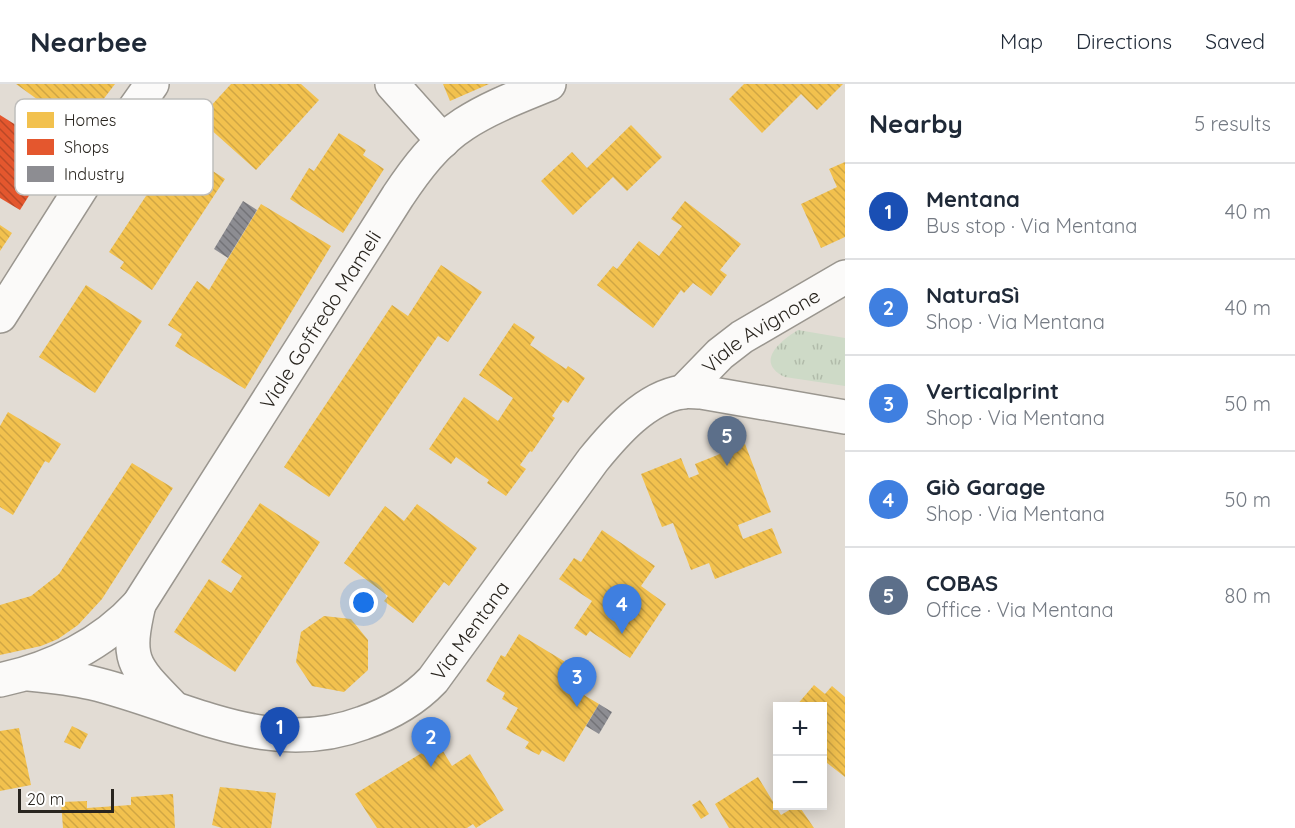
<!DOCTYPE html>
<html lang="en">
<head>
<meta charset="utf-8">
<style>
  body { margin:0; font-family:Quicksand,sans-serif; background:#f2f2f3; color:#1f2937 }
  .controls { position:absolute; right:18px; bottom:18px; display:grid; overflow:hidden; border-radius:0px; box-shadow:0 3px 15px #0003 }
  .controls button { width:54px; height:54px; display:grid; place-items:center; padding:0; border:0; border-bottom:2px solid #e0e1e3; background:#fff; color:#1f2937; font:30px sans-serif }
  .scale { position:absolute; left:18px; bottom:15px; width:96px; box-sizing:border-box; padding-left:6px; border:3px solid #29251f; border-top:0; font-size:16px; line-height:21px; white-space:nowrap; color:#29251f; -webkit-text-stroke:4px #fff; paint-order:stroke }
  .you { position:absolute; left:364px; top:519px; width:21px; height:21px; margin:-15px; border:4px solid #fff; border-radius:50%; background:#1a73e8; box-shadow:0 0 0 9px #1a73e833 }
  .badge { display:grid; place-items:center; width:39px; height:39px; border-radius:50%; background:#0f766e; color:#fff; font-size:20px; font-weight:700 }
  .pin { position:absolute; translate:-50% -50px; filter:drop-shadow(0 2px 3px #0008) }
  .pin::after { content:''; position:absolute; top:32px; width:21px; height:18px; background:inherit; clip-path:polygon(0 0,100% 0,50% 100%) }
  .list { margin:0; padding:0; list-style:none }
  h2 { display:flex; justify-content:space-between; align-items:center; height:78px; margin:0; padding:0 24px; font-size:26px }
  h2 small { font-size:20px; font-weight:400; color:#747a83 }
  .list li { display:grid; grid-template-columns:39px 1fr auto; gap:18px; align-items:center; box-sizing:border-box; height:96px; padding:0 24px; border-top:2px solid #e0e1e3 }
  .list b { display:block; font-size:22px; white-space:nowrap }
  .list p { margin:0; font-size:20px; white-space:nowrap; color:#747a83 }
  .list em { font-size:20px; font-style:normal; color:#747a83 }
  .map { position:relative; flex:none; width:845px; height:744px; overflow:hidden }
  header { display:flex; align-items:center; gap:36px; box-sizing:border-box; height:84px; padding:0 30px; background:#fff; border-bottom:2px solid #e0e1e3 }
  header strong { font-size:28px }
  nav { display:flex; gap:33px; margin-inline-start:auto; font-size:21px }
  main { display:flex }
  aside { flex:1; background:#fff }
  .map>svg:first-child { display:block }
  .grass { fill:url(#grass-tufts) }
  .homes { fill:url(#homes-back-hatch) }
  .shops { fill:url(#shops-back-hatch) }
  .industry { fill:url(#industry-back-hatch) }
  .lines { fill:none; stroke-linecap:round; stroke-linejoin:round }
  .minor-casing { stroke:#9a968f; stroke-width:36 }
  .secondary-casing { stroke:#9a968f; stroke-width:36 }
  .minor { stroke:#fbfaf9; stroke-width:33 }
  .secondary { stroke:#fbfaf9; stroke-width:33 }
  .labels { text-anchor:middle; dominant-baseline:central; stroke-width:6; stroke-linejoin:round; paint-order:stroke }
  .street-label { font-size:20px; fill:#29251f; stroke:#fff }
  .key { fill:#fff; stroke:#bfbebc; stroke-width:1.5 }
  .key-label { font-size:16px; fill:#29251f }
</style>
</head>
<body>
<header>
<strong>Nearbee</strong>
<nav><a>Map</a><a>Directions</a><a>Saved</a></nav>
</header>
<main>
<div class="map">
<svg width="845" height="744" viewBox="0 0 845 744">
  <defs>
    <pattern id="grass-tufts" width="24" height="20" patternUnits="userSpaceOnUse" patternTransform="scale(1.5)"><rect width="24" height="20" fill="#cedac7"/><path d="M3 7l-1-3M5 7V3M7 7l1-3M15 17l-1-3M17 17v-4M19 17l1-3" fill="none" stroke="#b1bbaa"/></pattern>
    <pattern id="homes-back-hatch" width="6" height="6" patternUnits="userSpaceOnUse" patternTransform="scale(1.5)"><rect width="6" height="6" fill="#f2c14e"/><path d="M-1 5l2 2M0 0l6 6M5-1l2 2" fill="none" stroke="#d0a644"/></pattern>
    <pattern id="shops-back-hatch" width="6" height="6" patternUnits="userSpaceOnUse" patternTransform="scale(1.5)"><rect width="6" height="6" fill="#e4572e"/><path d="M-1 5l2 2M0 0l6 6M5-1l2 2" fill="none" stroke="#b94827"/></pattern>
    <pattern id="industry-back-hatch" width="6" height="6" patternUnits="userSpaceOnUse" patternTransform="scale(1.5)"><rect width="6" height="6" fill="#8d8d92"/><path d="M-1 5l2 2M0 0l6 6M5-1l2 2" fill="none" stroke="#737377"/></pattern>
  </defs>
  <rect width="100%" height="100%" fill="#e2dcd4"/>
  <path class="grass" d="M798,246L845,254V302L785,293C754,278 780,257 798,246Z"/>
  <g class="homes">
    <polygon points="16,0 115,0 80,46"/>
    <polygon points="231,0 301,0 319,16 256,86 199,35"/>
    <polygon points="443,0 489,0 450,17"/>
    <polygon points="744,0 843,0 817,26 801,10 762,49 729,15"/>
    <polygon points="631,41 662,73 627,107 613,93 573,131 541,97 572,68 587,84"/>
    <polygon points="339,49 366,66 363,71 384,85 343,149 290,115 309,84 314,87"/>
    <polygon points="175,68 199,84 202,80 225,95 152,206 120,184 124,178 109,168"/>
    <polygon points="845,78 845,153 821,164 801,120 837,103 829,85"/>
    <polygon points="685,117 741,160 720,186 727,191 711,212 693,199 684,209 681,206 653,244 597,201 613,182 617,185 639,157 659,172 682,142 671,135"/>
    <polygon points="261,120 331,162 245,305 175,262 182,250 168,241 197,197 209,206"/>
    <polygon points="0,141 12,149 0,167"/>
    <polygon points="441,181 482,208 448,258 438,252 329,413 284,383 392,221 408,232"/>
    <polygon points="86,201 142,237 95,309 39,273"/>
    <polygon points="514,239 535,253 530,261 566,285 568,282 585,294 568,319 563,316 552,332 555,334 532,368 530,367 520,381 526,385 506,412 487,399 489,396 456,373 451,380 429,365 464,313 498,337 513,314 479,291"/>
    <polygon points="8,328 61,360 49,379 45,377 13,431 0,423 0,342"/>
    <polygon points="745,360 771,428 738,441 743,455 772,444 782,469 715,495 709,479 691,486 673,439 662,443 641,390 681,374 689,394 699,390 695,380"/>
    <polygon points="132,379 173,404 102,515 78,541 58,555 41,562 0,571 0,521 31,512 59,490"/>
    <polygon points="260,419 320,458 235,588 174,548 209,495 231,509 242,492 221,478"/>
    <polygon points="417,420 477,464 449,502 444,498 413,539 384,517 388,512 344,479 385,422 404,437"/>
    <polygon points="602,446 655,482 641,502 666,520 630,574 590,547 586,552 574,544 592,517 559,495 574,474 581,478"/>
    <polygon points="324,532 351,535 368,556 368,586 344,608 312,602 296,578 301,548"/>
    <polygon points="519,550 582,588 572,604 599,620 564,678 542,666 539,671 525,664 529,658 506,645 518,624 502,615 505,609 486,597 501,571 505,573"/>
    <polygon points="814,601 825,610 832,602 845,613 845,693 822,675 822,622 796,622"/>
    <polygon points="72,642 88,650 80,665 64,658"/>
    <polygon points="19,644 31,701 0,707 0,647"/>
    <polygon points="438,659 452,682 470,670 504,726 476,744 473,740 467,744 377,744 355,710"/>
    <polygon points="758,693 781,731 796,722 799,722 814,744 729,744 715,720"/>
    <polygon points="220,703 276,709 271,744 222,744 212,741"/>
    <polygon points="173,710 175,744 63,744 61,718 87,717 87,724 131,721 131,713"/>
    <polygon points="700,716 709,730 701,735 692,721"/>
  </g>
  <polygon class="shops" points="0,31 57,67 20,126 0,114"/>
  <g class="industry">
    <polygon points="243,117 257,126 228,174 214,165"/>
    <polygon points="599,620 612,628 599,650 586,642"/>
  </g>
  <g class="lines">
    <g class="minor-casing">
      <g id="minor">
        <polyline points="392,0 443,57"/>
        <path id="s1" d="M683,308L720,270L742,253L845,193"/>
        <path d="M139,520C126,576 132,581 171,621"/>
        <path id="s2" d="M29,590C50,592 71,594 92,599C184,621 267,675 363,639C389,630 414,616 433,596L593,376C615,349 645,314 682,308C688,307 695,308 701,308L845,333"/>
        <path id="s3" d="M0,596C52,585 103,560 139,520L398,112C416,85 436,58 464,40C490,23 520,12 549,0"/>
      </g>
    </g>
    <g class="secondary-casing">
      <polyline id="secondary" points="0,232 106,65 152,0"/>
    </g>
    <use href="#minor" class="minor"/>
    <use href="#secondary" class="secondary"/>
  </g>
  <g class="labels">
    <g class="street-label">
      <text stroke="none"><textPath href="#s3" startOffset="498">Viale Goffredo Mameli</textPath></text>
      <text stroke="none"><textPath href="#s1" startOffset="100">Viale Avignone</textPath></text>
      <text stroke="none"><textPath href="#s2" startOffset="488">Via Mentana</textPath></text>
    </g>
  </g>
  <rect x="15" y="15" width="198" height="96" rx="9" class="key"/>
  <rect x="27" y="28" width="27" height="16" fill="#f2c14e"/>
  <rect x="27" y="55" width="27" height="16" fill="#e4572e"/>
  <rect x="27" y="82" width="27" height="16" fill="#8d8d92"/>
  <g class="key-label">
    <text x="64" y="42">Homes</text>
    <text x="64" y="69">Shops</text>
    <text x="64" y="96">Industry</text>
  </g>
</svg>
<div class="controls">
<button>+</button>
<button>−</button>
</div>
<div class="scale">20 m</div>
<div class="you"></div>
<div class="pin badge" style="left:280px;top:673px;background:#1a4fb4">1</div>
<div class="pin badge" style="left:431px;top:683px;background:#3f7fe0">2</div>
<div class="pin badge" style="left:577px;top:623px;background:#3f7fe0">3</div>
<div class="pin badge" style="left:622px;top:550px;background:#3f7fe0">4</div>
<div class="pin badge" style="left:727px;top:382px;background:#5c6f8a">5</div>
</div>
<aside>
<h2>Nearby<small>5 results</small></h2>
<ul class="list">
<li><span class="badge" style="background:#1a4fb4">1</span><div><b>Mentana</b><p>Bus stop · Via Mentana</p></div><em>40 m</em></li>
<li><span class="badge" style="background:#3f7fe0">2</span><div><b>NaturaSì</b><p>Shop · Via Mentana</p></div><em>40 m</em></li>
<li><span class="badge" style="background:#3f7fe0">3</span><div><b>Verticalprint</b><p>Shop · Via Mentana</p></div><em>50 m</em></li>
<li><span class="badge" style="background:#3f7fe0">4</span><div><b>Giò Garage</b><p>Shop · Via Mentana</p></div><em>50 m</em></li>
<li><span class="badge" style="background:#5c6f8a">5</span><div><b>COBAS</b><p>Office · Via Mentana</p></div><em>80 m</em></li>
</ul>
</aside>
</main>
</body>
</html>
